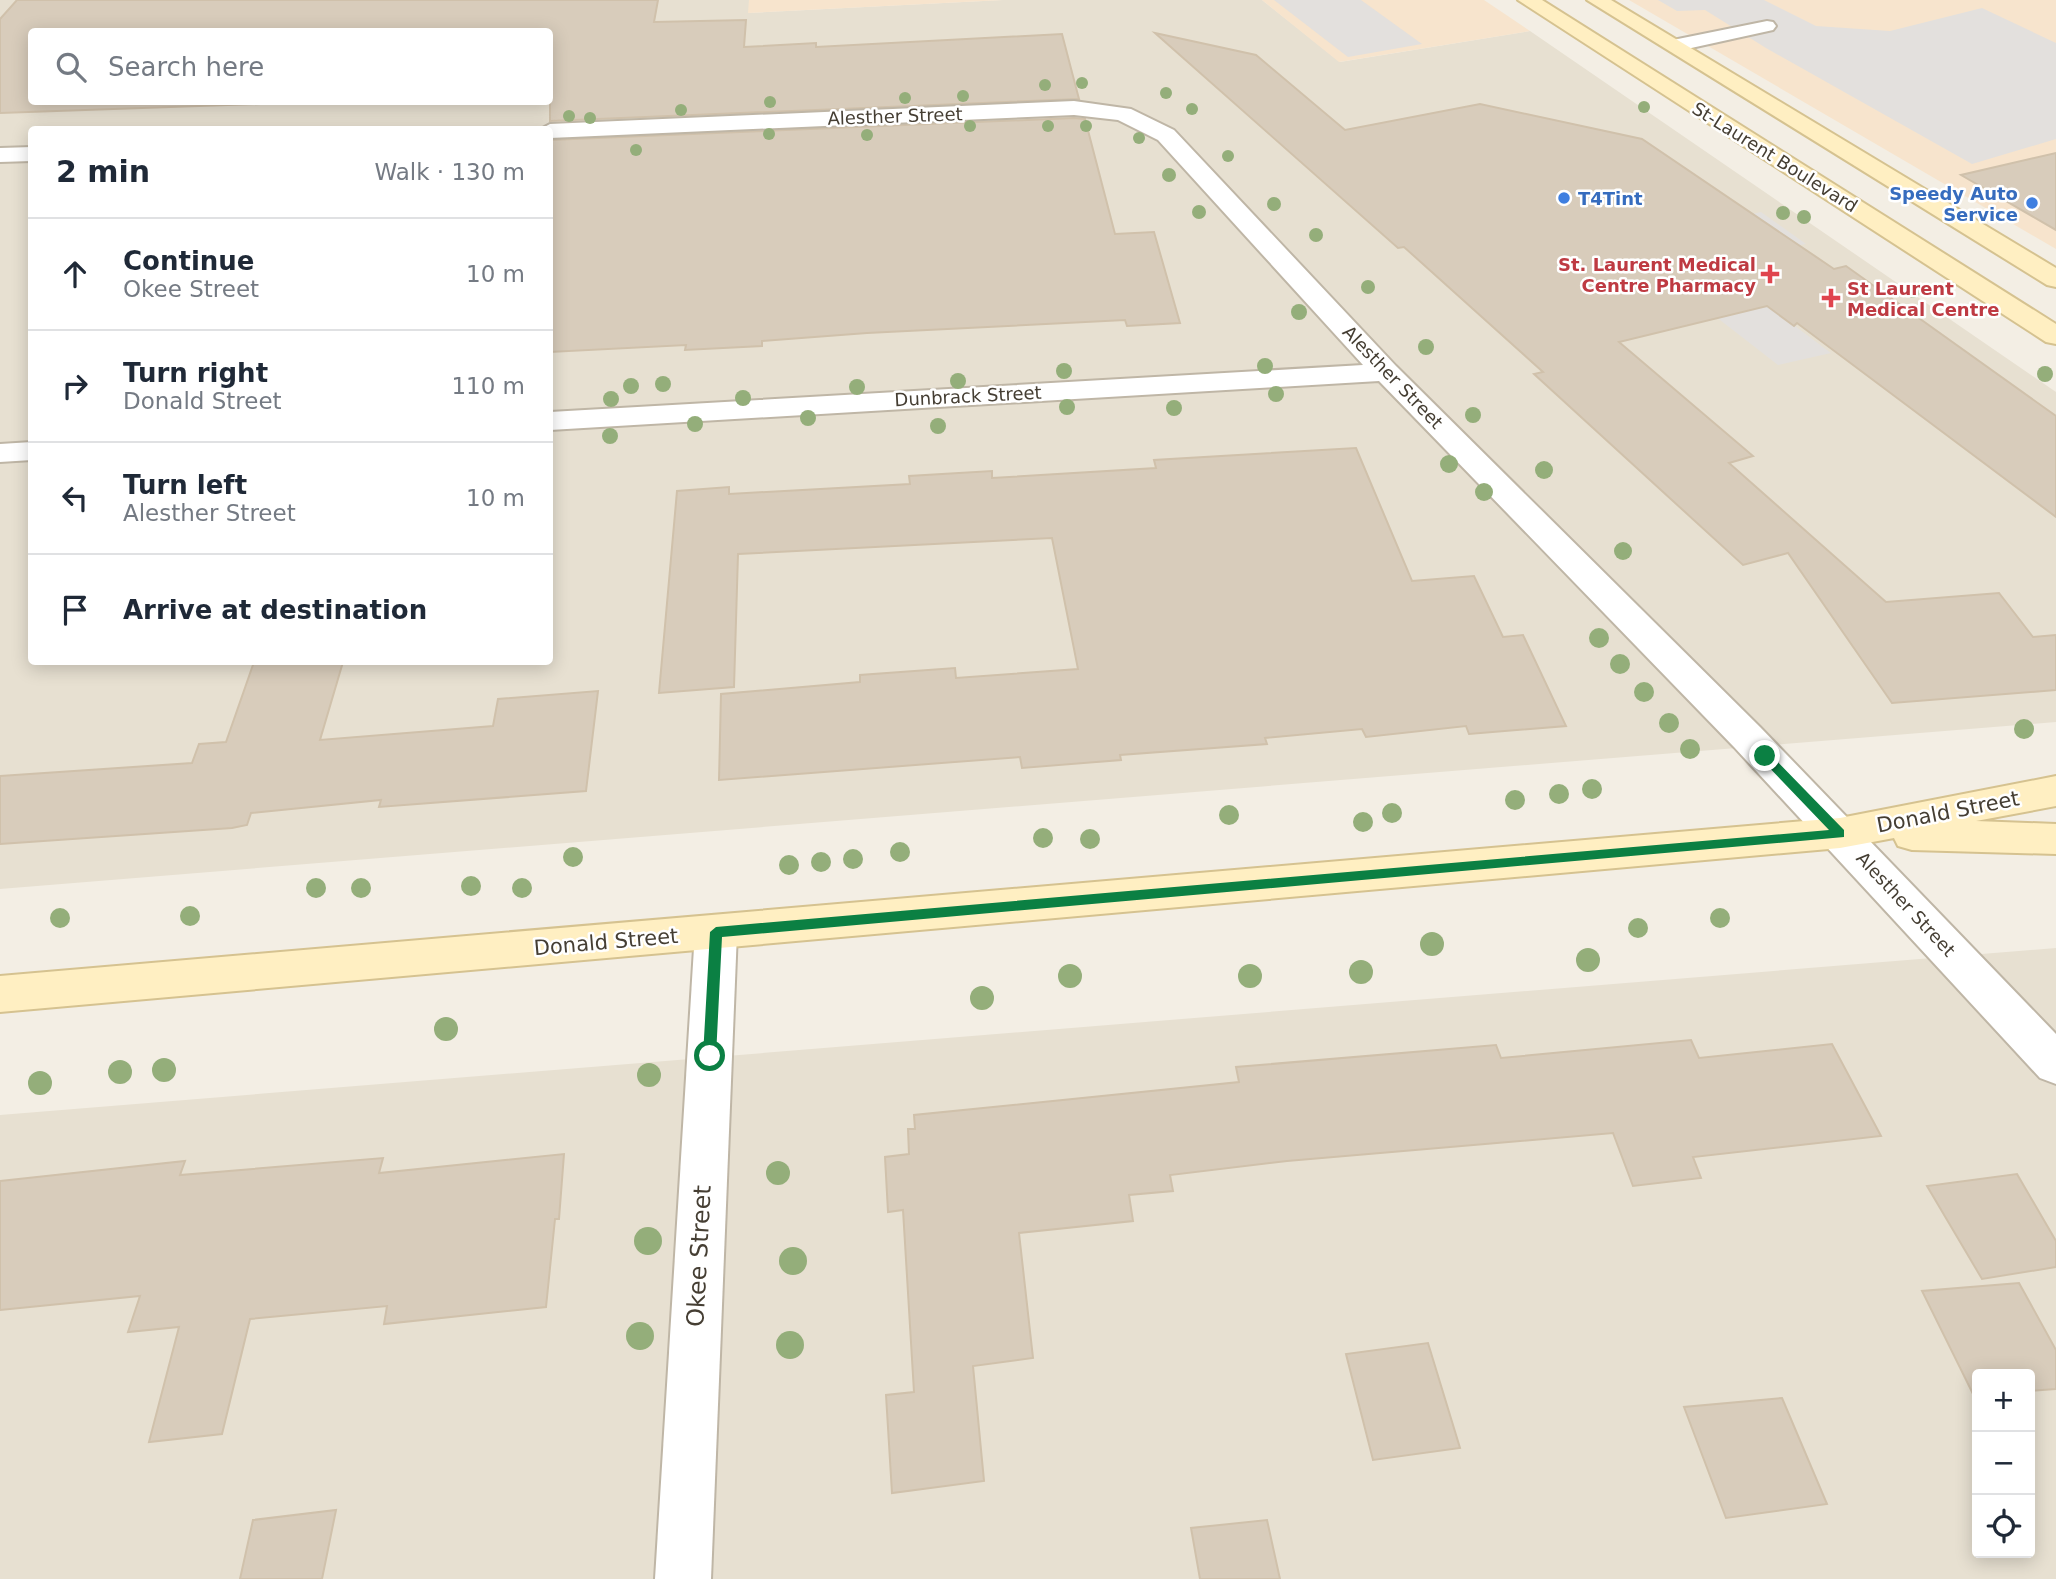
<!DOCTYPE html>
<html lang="en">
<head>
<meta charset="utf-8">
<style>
  body { margin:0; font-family:"DejaVu Sans",sans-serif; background:#f2f2f3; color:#1f2937 }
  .controls { position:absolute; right:21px; bottom:21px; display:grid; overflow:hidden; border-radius:7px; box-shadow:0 4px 18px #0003 }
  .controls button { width:63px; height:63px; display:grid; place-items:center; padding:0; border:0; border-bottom:2px solid #e0e1e3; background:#fff; color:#1f2937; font:35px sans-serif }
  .stop { position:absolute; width:21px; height:21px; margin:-16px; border:5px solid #0b8043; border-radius:50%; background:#fff }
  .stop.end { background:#0b8043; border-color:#fff; box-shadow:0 2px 7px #0008 }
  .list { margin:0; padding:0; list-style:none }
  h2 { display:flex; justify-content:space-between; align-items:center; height:91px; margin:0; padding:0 28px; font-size:30px }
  h2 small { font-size:23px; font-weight:400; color:#747a83 }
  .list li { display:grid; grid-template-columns:46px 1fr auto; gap:21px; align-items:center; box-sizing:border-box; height:112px; padding:0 28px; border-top:2px solid #e0e1e3 }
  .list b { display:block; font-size:26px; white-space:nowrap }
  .list p { margin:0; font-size:23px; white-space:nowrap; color:#747a83 }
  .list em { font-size:23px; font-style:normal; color:#747a83 }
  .icon { flex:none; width:38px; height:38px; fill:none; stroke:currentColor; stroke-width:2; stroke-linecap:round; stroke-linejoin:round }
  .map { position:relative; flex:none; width:2056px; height:1579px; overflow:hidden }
  .search { position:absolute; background:#fff; box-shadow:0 4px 18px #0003; left:28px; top:28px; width:525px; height:77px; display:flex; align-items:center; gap:18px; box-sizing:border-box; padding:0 24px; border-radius:7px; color:#747a83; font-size:26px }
  .panel { position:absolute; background:#fff; box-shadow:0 4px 18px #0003; left:28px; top:126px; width:525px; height:539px; border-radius:7px }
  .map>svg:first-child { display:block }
  .residential { fill:#e7e0d1; fill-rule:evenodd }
  .commercial { fill:#f7e4cd }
  .parking { fill:#e3e0dd }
  .building { fill:#d8ccbb; stroke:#d0c1ab; stroke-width:2 }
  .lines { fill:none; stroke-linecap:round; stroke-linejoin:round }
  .lane-casing { stroke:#bfb6a6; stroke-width:4 }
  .street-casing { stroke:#bfb6a6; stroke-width:4 }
  .secondary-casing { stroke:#d5c290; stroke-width:4 }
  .lane { fill:#fff; fill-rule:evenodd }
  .street { fill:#fff; fill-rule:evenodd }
  .secondary { fill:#ffefc2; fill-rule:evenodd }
  .tree { fill:#94ae7a }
  .route { fill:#0b8043 }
  .shop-dot { fill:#3f7fe0; stroke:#fff; stroke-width:2.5 }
  .health-dot { fill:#e0444e; stroke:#fff; stroke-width:2.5 }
  .labels { text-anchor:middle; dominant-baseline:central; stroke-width:5; stroke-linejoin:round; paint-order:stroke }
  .far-street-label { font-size:18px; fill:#453e33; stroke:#fff }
  .far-shop-label { font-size:18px; font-weight:bold; fill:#366cbe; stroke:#fff; text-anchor:end }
  .far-health-label { font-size:18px; font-weight:bold; fill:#be3a42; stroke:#fff; text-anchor:end }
  .street-label { font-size:21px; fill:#453e33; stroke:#fff }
  .near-street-label { font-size:24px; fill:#453e33; stroke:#fff }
</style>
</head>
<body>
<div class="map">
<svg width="2056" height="1579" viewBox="0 0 2056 1579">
  <rect width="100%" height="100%" fill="#f3eee4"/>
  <g class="residential">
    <path d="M0,0H749V13L1003,0H1262L1340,62L1530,31L2056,392V722L0,889ZM32,32H550V102H32ZM32,130H550V662H32Z"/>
    <path d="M2056,948V1579H0V1115ZM1977,1374H2030V1553H1977Z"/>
  </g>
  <g class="commercial">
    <polygon points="749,0 1003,0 748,13"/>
    <polygon points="1262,0 1484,0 1530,31 1339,62"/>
    <polygon points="1629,0 2056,0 2056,249"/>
  </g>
  <g class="parking">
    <polygon points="1274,0 1361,0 1422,44 1348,57"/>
    <polygon points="1658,0 1764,0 1816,26 1890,31 1982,8 2056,43 2056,139 1972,164 1766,48 1705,10 1677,11"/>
    <polygon points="1761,212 1806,244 1708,261 1831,353 1778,365 1622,244"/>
  </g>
  <g class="building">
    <polygon points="17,0 658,0 654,22 746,20 744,47 816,43 816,47 1062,34 1079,99 550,121 550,32 32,32 32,102 317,102 0,113 0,19"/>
    <polygon points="1155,33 1256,55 1345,130 1480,104 1642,139 1834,269 1846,266 2056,416 2056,517 1797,323 1794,326 1767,306 1619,342 1753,456 1729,463 1886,602 1999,593 2033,637 2056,635 2056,690 1892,703 1788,553 1743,565 1534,374 1543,372 1404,247 1398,248"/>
    <polygon points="1074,118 1085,119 1115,234 1154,232 1180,323 1127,326 1125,320 867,333 762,341 762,346 685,350 686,345 550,352 550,140"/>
    <polygon points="2056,153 2056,230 1961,175"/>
    <polygon points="1356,448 1412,581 1474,576 1503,637 1523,635 1566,726 1469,734 1466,726 1366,737 1362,729 1265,738 1267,744 1120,755 1121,760 1022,768 1020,757 719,780 721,694 860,682 860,675 955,668 956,678 1078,669 1052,538 738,554 734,687 659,693 677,491 729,487 729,494 910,484 909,476 992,471 992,478 1156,468 1154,460"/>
    <polygon points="254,662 343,662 320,740 493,726 498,699 598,691 586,791 379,807 381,800 251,813 247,825 232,828 0,844 0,776 192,763 199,744 226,742"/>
    <polygon points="1691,1040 1699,1058 1832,1044 1881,1136 1693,1157 1701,1178 1633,1186 1613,1133 1287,1161 1170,1175 1173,1191 1129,1195 1133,1221 1019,1233 1033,1358 973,1366 984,1481 892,1493 886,1395 914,1392 903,1210 888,1212 885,1157 909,1154 908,1129 915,1129 914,1115 1239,1082 1236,1067 1496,1045 1501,1058"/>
    <polygon points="564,1154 559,1219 555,1219 546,1307 384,1324 387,1306 250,1319 222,1434 149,1442 179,1327 128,1332 140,1296 0,1310 0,1181 185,1161 180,1175 383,1158 379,1173"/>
    <polygon points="2017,1174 2056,1241 2056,1267 1982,1279 1927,1186"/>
    <polygon points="2019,1283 2056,1350 2056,1389 2030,1391 2030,1374 1977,1374 1977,1396 1974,1396 1922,1291"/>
    <polygon points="1428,1343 1460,1448 1373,1460 1346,1354"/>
    <polygon points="1782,1398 1827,1504 1726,1518 1684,1407"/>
    <polygon points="336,1510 322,1579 240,1579 253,1520"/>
    <polygon points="1267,1520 1280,1579 1200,1579 1191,1528"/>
  </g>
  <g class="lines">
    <g class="lane-casing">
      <polygon id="lane" points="1767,21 1773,22 1776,26 1773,30 1673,52 1664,46 1673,40"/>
    </g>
    <g class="street-casing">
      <g id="street">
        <polygon points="1074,101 1131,109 1174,130 1396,366 1760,727 2056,1034 2056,1084 2040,1078 1734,747 1379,381 550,430 550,412 1363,365 1158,140 1118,120 1074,115 550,138 550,130 539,130 550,124"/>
        <polygon points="32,147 32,161 0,162 0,148"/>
        <polygon points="32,442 32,460 0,462 0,444"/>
        <polygon points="716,915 731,920 737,932 711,1579 655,1579 695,932 701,920"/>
      </g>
    </g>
    <g class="secondary-casing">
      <g id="secondary">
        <polygon points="1518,0 1542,0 2056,324 2056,344 2046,342"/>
        <polygon points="1587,0 1611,0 2056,268 2056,287 2047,285"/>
        <polygon points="2056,776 2056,806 1976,821 2056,824 2056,854 1912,850 1898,846 1894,838 1840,848 0,1012 0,976 1840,818"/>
      </g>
    </g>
    <use href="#lane" class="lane"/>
    <use href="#street" class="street"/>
    <use href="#secondary" class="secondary"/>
  </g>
  <g class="tree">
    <circle cx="1082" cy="83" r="6"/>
    <circle cx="1045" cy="85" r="6"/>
    <circle cx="1166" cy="93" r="6"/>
    <circle cx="963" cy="96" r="6"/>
    <circle cx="905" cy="98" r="6"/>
    <circle cx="770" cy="102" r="6"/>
    <circle cx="1644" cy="107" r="6"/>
    <circle cx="1192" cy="109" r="6"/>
    <circle cx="681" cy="110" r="6"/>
    <circle cx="569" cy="116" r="6"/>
    <circle cx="590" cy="118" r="6"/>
    <circle cx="970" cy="126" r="6"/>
    <circle cx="1048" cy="126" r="6"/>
    <circle cx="1086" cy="126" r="6"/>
    <circle cx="769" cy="134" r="6"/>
    <circle cx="867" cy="135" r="6"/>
    <circle cx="1139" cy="138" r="6"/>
    <circle cx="636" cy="150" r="6"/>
    <circle cx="1228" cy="156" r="6"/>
    <circle cx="1169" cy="175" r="7"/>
    <circle cx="1274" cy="204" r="7"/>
    <circle cx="1199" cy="212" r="7"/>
    <circle cx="1783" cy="213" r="7"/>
    <circle cx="1804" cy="217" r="7"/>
    <circle cx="1316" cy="235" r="7"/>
    <circle cx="1368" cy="287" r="7"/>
    <circle cx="1913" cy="291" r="7"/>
    <circle cx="1299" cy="312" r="8"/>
    <circle cx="1426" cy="347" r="8"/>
    <circle cx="1265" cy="366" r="8"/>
    <circle cx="1064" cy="371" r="8"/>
    <circle cx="2045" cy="374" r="8"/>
    <circle cx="958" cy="381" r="8"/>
    <circle cx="663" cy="384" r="8"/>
    <circle cx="631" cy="386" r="8"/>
    <circle cx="857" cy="387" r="8"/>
    <circle cx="1276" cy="394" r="8"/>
    <circle cx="743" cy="398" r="8"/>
    <circle cx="611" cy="399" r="8"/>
    <circle cx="1067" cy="407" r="8"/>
    <circle cx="1174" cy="408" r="8"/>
    <circle cx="1473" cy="415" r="8"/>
    <circle cx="808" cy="418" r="8"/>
    <circle cx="695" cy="424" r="8"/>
    <circle cx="938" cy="426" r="8"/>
    <circle cx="610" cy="436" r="8"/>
    <circle cx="1449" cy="464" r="9"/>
    <circle cx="1544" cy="470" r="9"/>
    <circle cx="1484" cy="492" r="9"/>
    <circle cx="1623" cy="551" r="9"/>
    <circle cx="1599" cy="638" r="10"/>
    <circle cx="1620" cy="664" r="10"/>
    <circle cx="1644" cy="692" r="10"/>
    <circle cx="1669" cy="723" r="10"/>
    <circle cx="2024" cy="729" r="10"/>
    <circle cx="1690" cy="749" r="10"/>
    <circle cx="1592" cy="789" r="10"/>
    <circle cx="1559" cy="794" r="10"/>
    <circle cx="1515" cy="800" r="10"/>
    <circle cx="1392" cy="813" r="10"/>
    <circle cx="1229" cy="815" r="10"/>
    <circle cx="1363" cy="822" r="10"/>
    <circle cx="1043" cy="838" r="10"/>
    <circle cx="1090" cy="839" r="10"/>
    <circle cx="900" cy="852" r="10"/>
    <circle cx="573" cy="857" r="10"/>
    <circle cx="853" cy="859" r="10"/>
    <circle cx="821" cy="862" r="10"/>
    <circle cx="789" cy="865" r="10"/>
    <circle cx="471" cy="886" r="10"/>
    <circle cx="316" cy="888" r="10"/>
    <circle cx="361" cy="888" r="10"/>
    <circle cx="522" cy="888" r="10"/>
    <circle cx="190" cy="916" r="10"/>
    <circle cx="60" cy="918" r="10"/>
    <circle cx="1720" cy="918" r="10"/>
    <circle cx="1638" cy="928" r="10"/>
    <circle cx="1432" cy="944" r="12"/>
    <circle cx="1588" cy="960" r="12"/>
    <circle cx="1361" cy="972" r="12"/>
    <circle cx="1070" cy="976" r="12"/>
    <circle cx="1250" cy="976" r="12"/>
    <circle cx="982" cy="998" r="12"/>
    <circle cx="446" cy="1029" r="12"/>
    <circle cx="164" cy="1070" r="12"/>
    <circle cx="120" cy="1072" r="12"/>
    <circle cx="649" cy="1075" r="12"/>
    <circle cx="40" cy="1083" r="12"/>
    <circle cx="778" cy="1173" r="12"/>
    <circle cx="648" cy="1241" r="14"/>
    <circle cx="793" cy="1261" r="14"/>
    <circle cx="640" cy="1336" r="14"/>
    <circle cx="790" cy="1345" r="14"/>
  </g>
  <polygon class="route" points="1761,753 1769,753 1844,830 1844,837 722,937 716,1056 710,1062 703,1056 710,932 716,927 1829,830 1761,759"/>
  <g class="shop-dot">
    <circle cx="1564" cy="198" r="7"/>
    <circle cx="2032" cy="203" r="7"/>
  </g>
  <g class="health-dot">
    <path d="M1766.5 263.5h7v7h7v7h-7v7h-7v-7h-7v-7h7z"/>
    <path d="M1827.5 287.5h7v7h7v7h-7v7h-7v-7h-7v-7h7z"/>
  </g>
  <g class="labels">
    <g class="far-street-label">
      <text transform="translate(895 116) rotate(-2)">Alesther Street</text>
      <text transform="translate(1775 157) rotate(32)">St-Laurent Boulevard</text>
      <text transform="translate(1393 377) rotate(46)">Alesther Street</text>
      <text transform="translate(968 396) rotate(-3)">Dunbrack Street</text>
      <text transform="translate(1906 904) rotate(47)">Alesther Street</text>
    </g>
    <g class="far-shop-label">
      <text x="2018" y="193">Speedy Auto<tspan x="2018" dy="21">Service</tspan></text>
      <text x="1578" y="198" text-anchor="start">T4Tint</text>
    </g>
    <g class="far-health-label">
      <text x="1756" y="264">St. Laurent Medical<tspan x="1756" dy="21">Centre Pharmacy</tspan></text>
      <text x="1847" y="288" text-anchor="start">St Laurent<tspan x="1847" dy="21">Medical Centre</tspan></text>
    </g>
    <g class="street-label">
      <text transform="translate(1948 812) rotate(-11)">Donald Street</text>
      <text transform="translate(606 942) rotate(-5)">Donald Street</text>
    </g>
    <g class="near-street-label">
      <text transform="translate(699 1256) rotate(-87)">Okee Street</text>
    </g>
  </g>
</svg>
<div class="controls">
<button>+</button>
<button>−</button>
<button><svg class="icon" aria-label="locate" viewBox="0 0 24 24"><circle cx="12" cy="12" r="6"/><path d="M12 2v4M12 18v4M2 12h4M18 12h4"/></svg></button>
</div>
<div class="stop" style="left:710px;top:1056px"></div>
<div class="stop end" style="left:1765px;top:756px"></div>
<div class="search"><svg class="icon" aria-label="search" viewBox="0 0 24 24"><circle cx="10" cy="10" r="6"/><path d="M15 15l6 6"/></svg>Search here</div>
<section class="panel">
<h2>2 min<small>Walk · 130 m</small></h2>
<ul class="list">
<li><svg class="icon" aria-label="ahead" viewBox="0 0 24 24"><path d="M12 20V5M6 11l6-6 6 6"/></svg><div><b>Continue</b><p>Okee Street</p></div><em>10 m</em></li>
<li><svg class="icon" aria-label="right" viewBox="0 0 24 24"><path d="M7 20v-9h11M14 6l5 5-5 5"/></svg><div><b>Turn right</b><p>Donald Street</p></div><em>110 m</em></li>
<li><svg class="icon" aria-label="left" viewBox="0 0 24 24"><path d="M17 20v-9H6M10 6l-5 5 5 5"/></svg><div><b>Turn left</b><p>Alesther Street</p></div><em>10 m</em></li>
<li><svg class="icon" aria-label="arrive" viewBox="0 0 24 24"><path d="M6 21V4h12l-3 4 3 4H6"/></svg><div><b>Arrive at destination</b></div></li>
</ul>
</section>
</div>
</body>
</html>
